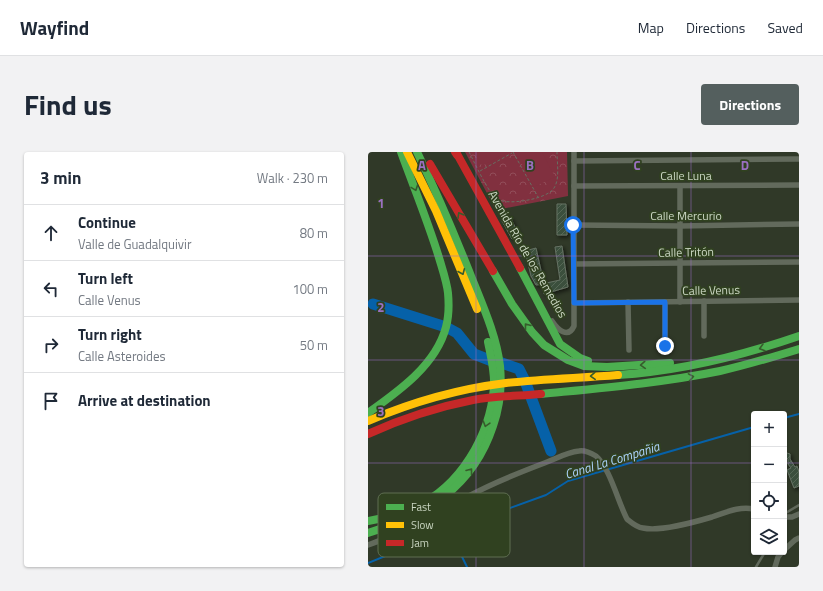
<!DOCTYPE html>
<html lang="en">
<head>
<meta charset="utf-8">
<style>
  body { margin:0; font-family:"Titillium Web",sans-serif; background:#f2f2f3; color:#1f2937 }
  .controls { position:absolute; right:12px; bottom:12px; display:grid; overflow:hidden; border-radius:4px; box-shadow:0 1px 3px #0004 }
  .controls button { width:36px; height:36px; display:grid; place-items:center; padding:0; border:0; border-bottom:1px solid #e0e1e3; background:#fff; color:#1f2937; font:20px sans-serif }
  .stop { position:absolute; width:12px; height:12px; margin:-9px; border:3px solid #1a73e8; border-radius:50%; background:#fff }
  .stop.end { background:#1a73e8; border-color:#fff; box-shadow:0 1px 4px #0008 }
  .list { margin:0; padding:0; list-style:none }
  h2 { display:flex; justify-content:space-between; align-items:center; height:52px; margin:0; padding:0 16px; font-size:17px }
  h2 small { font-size:13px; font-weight:400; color:#747a83 }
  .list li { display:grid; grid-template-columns:26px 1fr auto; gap:12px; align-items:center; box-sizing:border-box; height:56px; padding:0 16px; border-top:1px solid #e0e1e3 }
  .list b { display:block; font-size:15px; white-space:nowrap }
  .list p { margin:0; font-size:13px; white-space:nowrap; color:#747a83 }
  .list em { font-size:13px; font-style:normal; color:#747a83 }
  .icon { flex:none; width:22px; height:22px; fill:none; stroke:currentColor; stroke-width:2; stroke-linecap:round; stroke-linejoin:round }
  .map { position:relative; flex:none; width:431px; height:415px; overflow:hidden; border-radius:4px }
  header { display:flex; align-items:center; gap:24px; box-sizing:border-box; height:56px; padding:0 20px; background:#fff; border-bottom:1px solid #e0e1e3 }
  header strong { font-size:19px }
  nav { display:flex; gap:22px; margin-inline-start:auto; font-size:14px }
  .intro { display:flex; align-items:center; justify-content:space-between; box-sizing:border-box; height:96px; padding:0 24px }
  h1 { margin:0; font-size:28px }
  .button { padding:10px 18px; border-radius:4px; background:#545f5e; color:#fff; font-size:14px; font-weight:700 }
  main { display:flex; gap:24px; padding:0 24px }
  aside { flex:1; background:#fff; border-radius:4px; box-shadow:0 1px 3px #0004 }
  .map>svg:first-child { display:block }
  .park { fill:url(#park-crowns) }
  .pitch { fill:#81303f }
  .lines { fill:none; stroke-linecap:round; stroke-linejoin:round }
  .stream { stroke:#0661a8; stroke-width:2 }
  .river { stroke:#0661a8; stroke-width:11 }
  .building { fill:url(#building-hatch); stroke:#667264; filter:url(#shadow) }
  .path { stroke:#676f62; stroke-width:1; stroke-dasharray:3 2; stroke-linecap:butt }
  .lane { stroke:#626a5c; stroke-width:2.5 }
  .street { stroke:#626a5c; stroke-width:5.5 }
  .fast { stroke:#4caf50; stroke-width:8 }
  .slow { stroke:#ffc107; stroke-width:8 }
  .jam { stroke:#c62828; stroke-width:8 }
  .oneway { stroke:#375c2c }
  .route { stroke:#1a73e8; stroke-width:5 }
  .grid { fill:none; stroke:#9b70c1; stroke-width:1; stroke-opacity:0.55 }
  .labels { text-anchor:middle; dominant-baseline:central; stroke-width:3.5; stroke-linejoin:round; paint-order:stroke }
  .street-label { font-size:12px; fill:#cbd7c3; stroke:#304120 }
  .water-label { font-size:13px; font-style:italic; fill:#aed3fd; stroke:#304120 }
  .key { fill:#304120; stroke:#5e6e51; stroke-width:1 }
  .key-label { font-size:11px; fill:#cbd7c3 }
  .grid-label { font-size:13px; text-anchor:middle; font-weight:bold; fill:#9b70c1; stroke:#304120; stroke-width:3.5; stroke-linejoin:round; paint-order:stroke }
</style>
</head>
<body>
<header>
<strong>Wayfind</strong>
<nav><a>Map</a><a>Directions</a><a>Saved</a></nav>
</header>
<div class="intro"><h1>Find us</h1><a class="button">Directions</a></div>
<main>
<aside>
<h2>3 min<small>Walk · 230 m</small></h2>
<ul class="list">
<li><svg class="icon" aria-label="ahead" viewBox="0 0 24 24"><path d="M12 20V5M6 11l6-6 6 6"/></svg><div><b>Continue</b><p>Valle de Guadalquivir</p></div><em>80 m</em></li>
<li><svg class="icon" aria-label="left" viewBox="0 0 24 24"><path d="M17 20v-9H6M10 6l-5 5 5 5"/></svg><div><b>Turn left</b><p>Calle Venus</p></div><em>100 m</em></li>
<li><svg class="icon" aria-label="right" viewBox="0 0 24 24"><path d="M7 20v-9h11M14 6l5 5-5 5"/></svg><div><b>Turn right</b><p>Calle Asteroides</p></div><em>50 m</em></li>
<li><svg class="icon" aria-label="arrive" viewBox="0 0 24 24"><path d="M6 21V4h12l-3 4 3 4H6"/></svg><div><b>Arrive at destination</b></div></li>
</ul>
</aside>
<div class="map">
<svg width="431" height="415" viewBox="0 0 431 415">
  <defs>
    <pattern id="park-crowns" width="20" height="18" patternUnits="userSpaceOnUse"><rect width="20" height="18" fill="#81303f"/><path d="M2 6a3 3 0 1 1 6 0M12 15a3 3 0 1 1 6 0" fill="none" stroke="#924d59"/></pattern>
    <pattern id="building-hatch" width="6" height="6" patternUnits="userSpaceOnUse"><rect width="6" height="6" fill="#3b4f3d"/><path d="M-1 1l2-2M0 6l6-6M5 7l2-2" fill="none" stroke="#566857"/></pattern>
    <filter id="shadow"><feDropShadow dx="2" dy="2" stdDeviation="2" flood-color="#0009"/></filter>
  </defs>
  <rect width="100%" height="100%" fill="#303928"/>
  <polygon class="park" points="97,0 199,0 200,44 128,58"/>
  <g class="pitch">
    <polygon points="107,0 140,0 114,14"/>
    <polygon points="149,0 174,0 187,25 166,35 148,1"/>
  </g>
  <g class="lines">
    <g class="stream">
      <polyline points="416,266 431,262"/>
      <polyline points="81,378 99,415"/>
      <polyline points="0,411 81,378 178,343 200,329 386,275"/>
    </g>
    <polyline class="river" points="5,152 78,175 89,181 106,202 124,209 131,210 151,217 157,229 183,299"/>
  </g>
  <g class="building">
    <polygon points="189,52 198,52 199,83 189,83"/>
    <polygon points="142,65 151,83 144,87 134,69"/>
    <polygon points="194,94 200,135 176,142 174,132 192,128 187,95"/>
    <polygon points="168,96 176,132 168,133 163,124 157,99"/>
    <polygon points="419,301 422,302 422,307 427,315 429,314 431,320 431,334 426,336 419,318 423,316 420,312 420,307 417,304"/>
  </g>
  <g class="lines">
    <g class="path">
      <path d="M101,0C107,11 120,41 129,47C139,54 180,47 186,36C192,27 189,11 189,0"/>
      <polyline points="145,0 170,45"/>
      <polyline points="112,19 144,1"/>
    </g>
    <g class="lane">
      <polyline points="416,362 431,353"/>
      <polyline points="388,415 397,400"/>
    </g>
    <g class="street">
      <polyline points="206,9 431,7"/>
      <polyline points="206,34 431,33"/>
      <polyline points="312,34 312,150"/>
      <polyline points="205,73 312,74 431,72"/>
      <polyline points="206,112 431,110"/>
      <polyline points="336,149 336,184"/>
      <polyline points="260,150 261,198"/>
      <polyline points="297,150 297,194"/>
      <polyline points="206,151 431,148"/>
      <path d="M184,169C190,178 200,187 206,174V0"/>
      <polyline points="416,365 424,365 431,362"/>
      <path d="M0,393C26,383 54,373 79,360C87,356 93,349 101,344C126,330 153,320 179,310C189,306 200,300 211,299C217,298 223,301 228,304C242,316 250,350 259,367C264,371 268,375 275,376C292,380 327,370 344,365C359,360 371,354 386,357"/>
      <polyline points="416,398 427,388 431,386"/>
      <polyline points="407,415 410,405 414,400"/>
    </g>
    <g class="fast">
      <polyline points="152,116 192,192 212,206 220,209"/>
      <polyline points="125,119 144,152 164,180 176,193 200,208 216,214 239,215 302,211"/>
      <path d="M250,223C312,219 373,204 431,184"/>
      <path d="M173,242C233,236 293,231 352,219C379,213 405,205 431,197"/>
      <path d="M0,261C31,239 68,213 78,175C81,164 81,152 80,141C79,131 75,119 72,109C61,72 46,36 33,0"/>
      <path d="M0,369C16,366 32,363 47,355C92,335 122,284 126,235C127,220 123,205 120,190"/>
      <path d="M0,381C59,363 105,335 125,274C132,254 134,235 132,214C128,181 113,150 101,119C85,79 68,39 49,0"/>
    </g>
    <g class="slow">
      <polyline points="39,0 68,59 109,157"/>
      <path d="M0,269C44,250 90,237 138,231C175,227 213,226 250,223"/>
    </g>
    <g class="jam">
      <polyline points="87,0 89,3"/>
      <polyline points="88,0 152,116"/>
      <polyline points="62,12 125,119"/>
      <path d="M0,282C33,267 69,255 105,248C127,244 151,244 173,242"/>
    </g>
  </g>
  <defs><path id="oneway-chevron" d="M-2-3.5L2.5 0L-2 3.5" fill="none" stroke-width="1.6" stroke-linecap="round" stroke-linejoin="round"/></defs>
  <g class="oneway">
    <use href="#oneway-chevron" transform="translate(47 36) rotate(70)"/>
    <use href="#oneway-chevron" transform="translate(92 63) rotate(-120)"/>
    <use href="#oneway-chevron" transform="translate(94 120) rotate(67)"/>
    <use href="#oneway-chevron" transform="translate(159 174) rotate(-128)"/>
    <use href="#oneway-chevron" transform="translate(394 196) rotate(164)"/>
    <use href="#oneway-chevron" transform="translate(275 213) rotate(176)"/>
    <use href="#oneway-chevron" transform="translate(225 224) rotate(177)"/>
    <use href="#oneway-chevron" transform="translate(323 225) rotate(-10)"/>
    <use href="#oneway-chevron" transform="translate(118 272) rotate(107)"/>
    <use href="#oneway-chevron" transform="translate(102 319) rotate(-52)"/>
  </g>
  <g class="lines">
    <polyline class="route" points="205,73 206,151 297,150 297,194"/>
  </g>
  <path class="grid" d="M108,0V415M216,0V415M323,0V415M0,104H431M0,208H431M0,311H386M416,311H431"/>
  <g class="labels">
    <g class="street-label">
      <text x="318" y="23">Calle Luna</text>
      <text x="318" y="63">Calle Mercurio</text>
      <text transform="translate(318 100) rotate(-1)">Calle Tritón</text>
      <text transform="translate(160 102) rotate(60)">Avenida Río de los Remedios</text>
      <text transform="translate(343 138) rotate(-1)">Calle Venus</text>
    </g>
    <g class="water-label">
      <text transform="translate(244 308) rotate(-17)">Canal La Compañia</text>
    </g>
  </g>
  <rect x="10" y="341" width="132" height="64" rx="6" class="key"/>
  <rect x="18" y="352" width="18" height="6" fill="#4caf50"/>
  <rect x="18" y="370" width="18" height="6" fill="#ffc107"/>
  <rect x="18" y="388" width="18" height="6" fill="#c62828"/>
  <g class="key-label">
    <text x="43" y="359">Fast</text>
    <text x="43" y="377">Slow</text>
    <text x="43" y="395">Jam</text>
  </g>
  <g class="grid-label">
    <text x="54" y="18">A</text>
    <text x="162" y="18">B</text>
    <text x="269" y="18">C</text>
    <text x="377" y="18">D</text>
    <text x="13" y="56">1</text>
    <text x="13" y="160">2</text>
    <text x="13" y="264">3</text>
  </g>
</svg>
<div class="controls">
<button>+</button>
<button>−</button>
<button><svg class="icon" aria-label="locate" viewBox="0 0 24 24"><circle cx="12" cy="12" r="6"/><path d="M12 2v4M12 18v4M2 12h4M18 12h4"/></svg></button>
<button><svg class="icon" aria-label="layers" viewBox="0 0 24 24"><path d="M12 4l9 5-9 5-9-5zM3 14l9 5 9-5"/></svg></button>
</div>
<div class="stop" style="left:205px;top:73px"></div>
<div class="stop end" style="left:297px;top:194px"></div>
</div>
</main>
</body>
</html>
